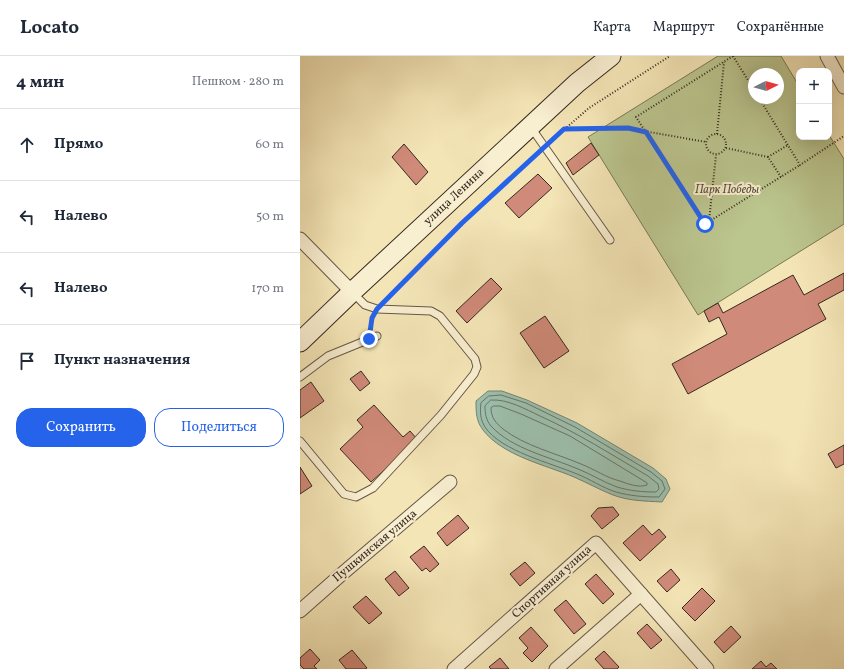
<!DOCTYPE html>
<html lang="ru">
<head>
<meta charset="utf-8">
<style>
  body { margin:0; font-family:Vollkorn,serif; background:#f2f2f3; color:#1f2937 }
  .controls { position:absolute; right:12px; top:12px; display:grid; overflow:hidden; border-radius:8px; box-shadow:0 4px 16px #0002 }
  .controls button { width:36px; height:36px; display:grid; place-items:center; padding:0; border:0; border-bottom:1px solid #e0e1e3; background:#fff; color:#1f2937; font:20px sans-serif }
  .compass { position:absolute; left:448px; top:12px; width:36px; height:36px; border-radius:50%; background:#fff; box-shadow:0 4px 16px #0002; rotate:85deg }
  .stop { position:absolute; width:12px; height:12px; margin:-9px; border:3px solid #2563eb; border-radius:50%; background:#fff }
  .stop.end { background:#2563eb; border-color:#fff; box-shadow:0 1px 4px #0008 }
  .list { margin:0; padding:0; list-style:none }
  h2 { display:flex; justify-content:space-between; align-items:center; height:52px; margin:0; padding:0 16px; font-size:17px }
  h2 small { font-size:13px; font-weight:400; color:#747a83 }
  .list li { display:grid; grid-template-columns:26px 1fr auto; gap:12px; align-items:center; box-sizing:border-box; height:72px; padding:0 16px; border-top:1px solid #e0e1e3 }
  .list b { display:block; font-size:15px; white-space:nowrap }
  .list em { font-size:13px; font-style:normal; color:#747a83 }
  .actions { display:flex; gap:8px; padding:12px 16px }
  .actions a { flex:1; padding:9px 0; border:1px solid #2563eb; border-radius:16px; text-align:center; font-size:14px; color:#2563eb }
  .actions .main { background:#2563eb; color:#fff }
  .icon { flex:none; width:22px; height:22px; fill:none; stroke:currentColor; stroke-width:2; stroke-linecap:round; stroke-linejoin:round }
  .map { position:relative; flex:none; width:544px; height:613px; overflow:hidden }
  header { display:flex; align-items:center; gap:24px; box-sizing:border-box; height:56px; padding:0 20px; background:#fff; border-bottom:1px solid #e0e1e3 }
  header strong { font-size:19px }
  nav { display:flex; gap:22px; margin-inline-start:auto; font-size:14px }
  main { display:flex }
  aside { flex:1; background:#fff }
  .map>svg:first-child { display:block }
  .green { fill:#bbc58e; stroke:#797757; fill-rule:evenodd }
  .water { fill:#9cbfad; stroke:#748375 }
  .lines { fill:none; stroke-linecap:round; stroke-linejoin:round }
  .shore { stroke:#6a7466; stroke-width:1 }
  .building { fill:#d08a79; stroke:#372920 }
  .lane-casing { stroke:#665846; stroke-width:9 }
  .street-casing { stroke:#665846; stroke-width:15 }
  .secondary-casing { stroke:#372920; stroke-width:21 }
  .path { stroke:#372920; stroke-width:2; stroke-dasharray:1 2; stroke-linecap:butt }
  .lane { stroke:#f8eed0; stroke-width:7 }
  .street { stroke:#f8eed0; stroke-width:13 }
  .secondary { stroke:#f8eed0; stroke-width:19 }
  .route { stroke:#2563eb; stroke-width:5 }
  .labels { text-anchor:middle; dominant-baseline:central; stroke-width:4; stroke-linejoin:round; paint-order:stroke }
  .park-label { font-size:12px; font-style:italic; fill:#58503c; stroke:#f8eed0 }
  .street-label { font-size:12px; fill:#372920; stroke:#f8eed0 }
</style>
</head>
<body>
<header>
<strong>Locato</strong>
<nav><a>Карта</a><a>Маршрут</a><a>Сохранённые</a></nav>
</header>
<main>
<aside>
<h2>4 мин<small>Пешком · 280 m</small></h2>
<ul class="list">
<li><svg class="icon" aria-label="ahead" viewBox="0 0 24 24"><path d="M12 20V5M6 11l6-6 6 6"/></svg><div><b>Прямо</b></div><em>60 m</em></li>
<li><svg class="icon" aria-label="left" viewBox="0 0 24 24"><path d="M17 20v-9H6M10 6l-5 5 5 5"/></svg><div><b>Налево</b></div><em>50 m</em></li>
<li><svg class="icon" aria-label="left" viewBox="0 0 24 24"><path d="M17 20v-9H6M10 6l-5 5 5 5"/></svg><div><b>Налево</b></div><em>170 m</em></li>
<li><svg class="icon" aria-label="arrive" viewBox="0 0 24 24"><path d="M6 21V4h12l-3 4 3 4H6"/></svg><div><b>Пункт назначения</b></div></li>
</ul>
<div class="actions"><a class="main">Сохранить</a><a>Поделиться</a></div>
</aside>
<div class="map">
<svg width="544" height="613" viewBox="0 0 544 613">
  <rect width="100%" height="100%" fill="#f4e5b6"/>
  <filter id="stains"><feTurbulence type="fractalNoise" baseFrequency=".005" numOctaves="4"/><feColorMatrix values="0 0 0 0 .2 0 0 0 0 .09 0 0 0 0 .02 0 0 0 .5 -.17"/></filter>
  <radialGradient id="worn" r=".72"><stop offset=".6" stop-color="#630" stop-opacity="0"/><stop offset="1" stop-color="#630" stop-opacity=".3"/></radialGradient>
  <path class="green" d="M418,0H481L499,30V81H529V79L544,103V168L398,259L288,81ZM454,18H478V42H454Z"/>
  <path class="water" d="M188,335H202L227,344L277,367L353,412L366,423L370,433L362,446C345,445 329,445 313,439C300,434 288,427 274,421C246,409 203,400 183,374C176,365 176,356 176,345Z"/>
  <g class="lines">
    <g class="shore">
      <path d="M189,340L201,339L226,347L275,371L351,416L362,425L365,433L359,441C344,441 330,440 316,436C303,432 290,423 277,418C251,407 201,395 185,371C180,363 180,356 181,347Z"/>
      <path d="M191,344C208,343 225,353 240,360C278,377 312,399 348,420L358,428L359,433L356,436C343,436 330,435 317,431C303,426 291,418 278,413C250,401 212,393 191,370C186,364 185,358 185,350Z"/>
      <path d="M194,350H200L221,358L270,380L344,425L347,427V429C339,432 328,428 320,425C307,422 294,413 281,408C255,397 225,390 203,373C196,367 191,362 191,352Z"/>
    </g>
  </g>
  <g class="building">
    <polygon points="291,87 299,99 273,119 266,107"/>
    <polygon points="104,88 128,116 116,129 92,101"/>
    <polygon points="238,118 252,132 219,162 205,147"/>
    <polygon points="544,217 544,234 518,248 526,263 388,338 372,308 427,278 419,261 409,266 404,255 418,247 423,257 493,219 504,239"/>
    <polygon points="191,222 202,233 167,267 156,255"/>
    <polygon points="245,260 269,295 244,312 220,277"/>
    <polygon points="61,315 70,327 60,335 50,323"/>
    <polygon points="11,326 24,345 0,362 0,334"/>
    <polygon points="74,349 103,381 110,375 118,384 71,426 40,393 63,371 57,364"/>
    <polygon points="544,389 544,408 536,412 528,398"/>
    <polygon points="0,411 12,430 0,438"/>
    <polygon points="313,451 319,459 302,473 291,460 298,452"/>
    <polygon points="158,459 169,472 147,490 137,477"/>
    <polygon points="343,469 352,479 359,473 366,481 340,505 323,487"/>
    <polygon points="124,490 139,508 130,516 126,512 122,515 110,501"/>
    <polygon points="225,506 235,517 220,530 210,518"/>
    <polygon points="371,513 380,524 367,536 357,525"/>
    <polygon points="95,515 109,532 99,540 85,523"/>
    <polygon points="296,518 314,538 303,548 285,528"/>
    <polygon points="402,532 415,545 395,565 382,552"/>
    <polygon points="66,540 82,557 69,568 53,551"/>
    <polygon points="266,544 286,568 274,578 254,554"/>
    <polygon points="347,568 362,584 351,593 337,577"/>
    <polygon points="431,570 441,581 424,597 414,586"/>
    <polygon points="231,571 248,590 232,606 223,597 228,592 219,582"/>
    <polygon points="10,593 20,604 14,610 17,613 4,613 0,609 0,602"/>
    <polygon points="52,594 67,612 65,613 46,613 39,604"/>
    <polygon points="304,595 319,611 317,613 304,613 295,603"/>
    <polygon points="200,602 209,613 191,613 189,611"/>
    <polygon points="461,605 466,611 471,607 477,613 452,613"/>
  </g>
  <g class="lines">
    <g class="lane-casing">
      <g id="lane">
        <polyline points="230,70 310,184"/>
        <polyline points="0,321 28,300 77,280"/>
        <polyline points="0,385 44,438 56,441 73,432 141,359 174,318 177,311 175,303 140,260 131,255 77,253 65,249 52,236"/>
      </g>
    </g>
    <g class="street-casing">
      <g id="street">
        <polyline points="527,0 544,31"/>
        <polyline points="0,183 52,236"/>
        <polyline points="0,555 43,517 150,426"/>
        <polyline points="154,613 296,487 407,613"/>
        <polyline points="256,613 341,538"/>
      </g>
    </g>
    <g class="secondary-casing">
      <polyline id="secondary" points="0,286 52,236 277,27 311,0"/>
    </g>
    <g class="path">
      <polyline points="433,0 336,61 405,168 500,109"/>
      <polyline points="433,0 454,34"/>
      <polyline points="459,42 500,109 544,80"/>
      <polyline points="264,73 327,72 406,86"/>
      <circle cx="416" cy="88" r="10"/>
      <polyline points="417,78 424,6"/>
      <polyline points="251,85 289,52 370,0"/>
      <polyline points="426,92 468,101 481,121"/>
      <polyline points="468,101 488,89"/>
      <polyline points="409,165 416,99"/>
      <polyline points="85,245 162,167 239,96"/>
      <polyline points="70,274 73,261"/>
    </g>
    <use href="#lane" class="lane"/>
    <use href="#street" class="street"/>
    <use href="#secondary" class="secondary"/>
  </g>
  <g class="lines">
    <polyline class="route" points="69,283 72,262 77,253 162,167 264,73 328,72 346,76 405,168"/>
  </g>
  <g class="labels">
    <g class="park-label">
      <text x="427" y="134">Парк Победы</text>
    </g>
    <g class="street-label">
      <text transform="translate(154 141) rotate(-43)">улица Ленина</text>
      <text transform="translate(75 490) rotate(-40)">Пушкинская улица</text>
      <text transform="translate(252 526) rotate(-42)">Спортивная улица</text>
    </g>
  </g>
  <rect width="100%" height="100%" filter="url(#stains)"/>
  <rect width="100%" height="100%" fill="url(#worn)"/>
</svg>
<div class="controls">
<button>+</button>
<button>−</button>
</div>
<svg class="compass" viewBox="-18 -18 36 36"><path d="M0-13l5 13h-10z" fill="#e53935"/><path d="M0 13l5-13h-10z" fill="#747a83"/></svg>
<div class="stop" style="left:405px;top:168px"></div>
<div class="stop end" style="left:69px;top:283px"></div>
</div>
</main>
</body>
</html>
